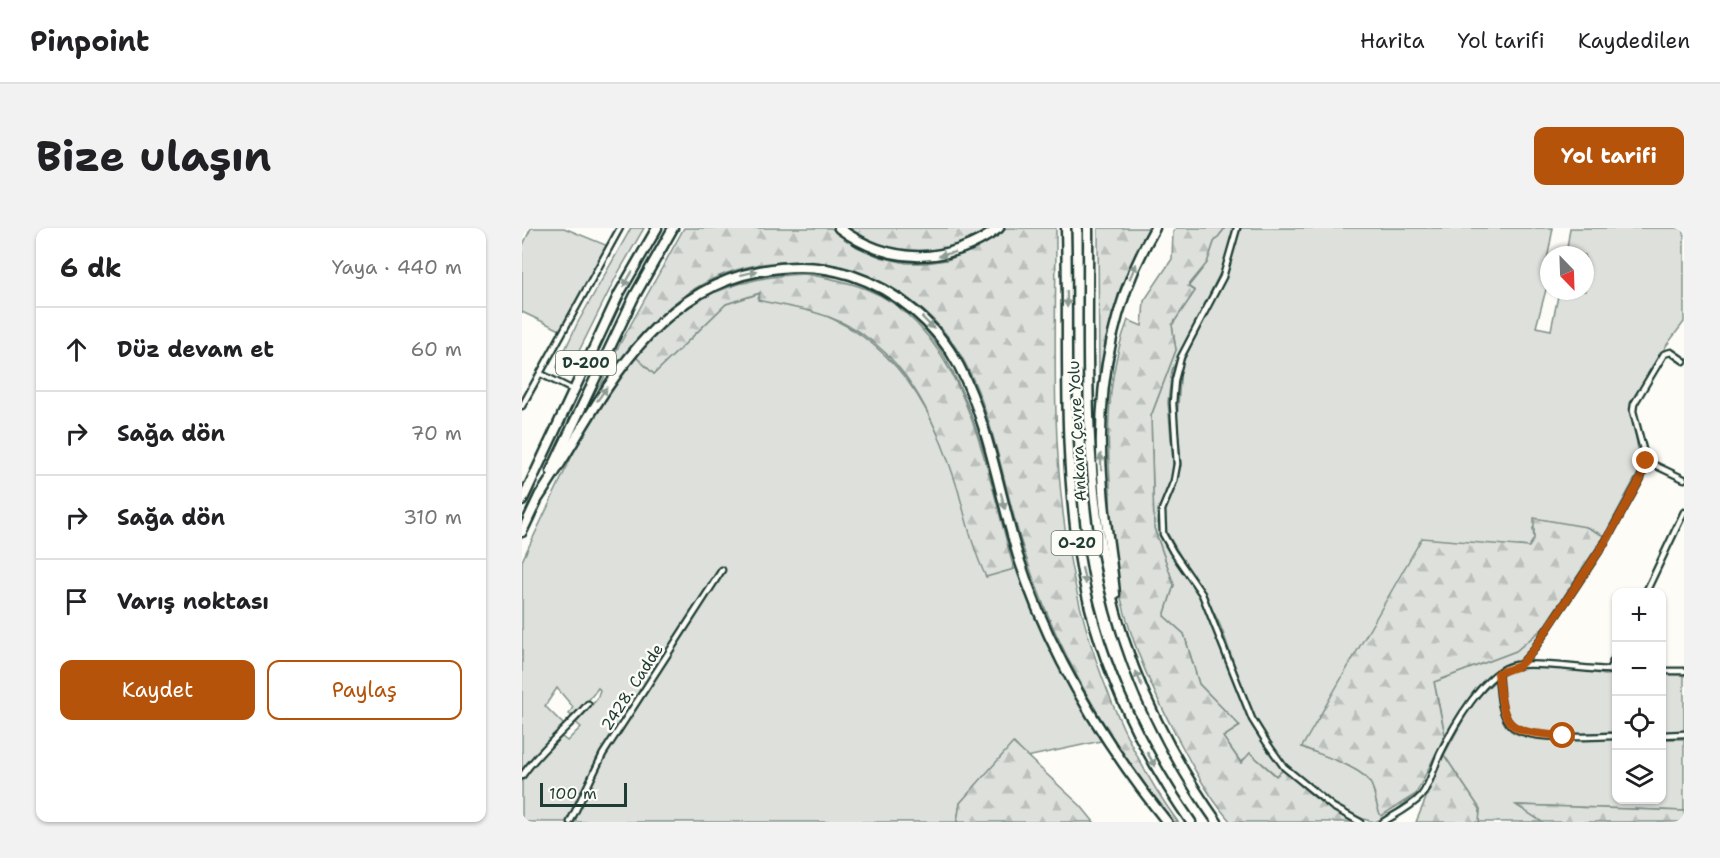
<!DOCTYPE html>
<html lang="tr">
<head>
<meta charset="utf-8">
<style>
  body { margin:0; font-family:"Shantell Sans",sans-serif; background:#f2f2f2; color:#202124 }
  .controls { position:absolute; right:18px; bottom:18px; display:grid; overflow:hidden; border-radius:12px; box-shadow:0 2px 4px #0004 }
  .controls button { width:54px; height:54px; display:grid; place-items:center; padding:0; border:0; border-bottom:2px solid #e0e0e0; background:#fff; color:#202124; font:30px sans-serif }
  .compass { position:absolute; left:1018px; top:18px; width:54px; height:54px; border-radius:50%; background:#fff; box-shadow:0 2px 4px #0004; rotate:157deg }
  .scale { position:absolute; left:18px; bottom:15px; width:87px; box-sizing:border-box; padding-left:6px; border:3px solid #1f3d34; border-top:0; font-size:16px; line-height:21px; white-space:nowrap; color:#1f3d34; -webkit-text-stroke:4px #fdfcf7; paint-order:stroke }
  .stop { position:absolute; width:18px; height:18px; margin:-14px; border:4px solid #b45309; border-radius:50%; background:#fff }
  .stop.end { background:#b45309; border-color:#fff; box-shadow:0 2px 6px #0008 }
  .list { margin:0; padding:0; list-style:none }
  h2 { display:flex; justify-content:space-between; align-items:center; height:78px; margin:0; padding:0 24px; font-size:26px }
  h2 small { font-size:20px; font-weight:400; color:#757577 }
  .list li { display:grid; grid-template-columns:39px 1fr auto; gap:18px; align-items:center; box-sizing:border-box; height:84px; padding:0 24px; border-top:2px solid #e0e0e0 }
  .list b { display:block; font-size:22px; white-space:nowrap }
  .list em { font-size:20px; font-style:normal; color:#757577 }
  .actions { display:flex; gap:12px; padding:18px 24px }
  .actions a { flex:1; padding:14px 0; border:2px solid #b45309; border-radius:12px; text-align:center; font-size:21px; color:#b45309 }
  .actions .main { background:#b45309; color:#fff }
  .icon { flex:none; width:33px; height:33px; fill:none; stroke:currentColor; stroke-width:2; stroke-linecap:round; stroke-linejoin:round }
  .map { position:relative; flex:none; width:1162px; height:594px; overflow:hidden; border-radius:12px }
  header { display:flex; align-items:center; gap:36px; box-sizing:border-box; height:84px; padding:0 30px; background:#fff; border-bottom:2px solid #e0e0e0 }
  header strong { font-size:28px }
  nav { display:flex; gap:33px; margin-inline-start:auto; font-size:21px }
  .intro { display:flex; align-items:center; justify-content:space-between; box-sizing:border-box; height:144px; padding:0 36px }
  h1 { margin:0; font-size:42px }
  .button { padding:15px 27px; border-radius:12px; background:#b45309; color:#fff; font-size:21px; font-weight:700 }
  main { display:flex; gap:36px; padding:0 36px }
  aside { flex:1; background:#fff; border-radius:12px; box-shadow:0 2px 4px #0004 }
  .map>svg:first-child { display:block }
  .green { fill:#dde0db; stroke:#7e8e88; stroke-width:1.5 }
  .forest { fill:url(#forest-firs); stroke:#7e8e88; stroke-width:1.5 }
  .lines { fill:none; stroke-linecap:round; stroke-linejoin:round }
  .street-casing { stroke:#1f3d34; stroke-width:9 }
  .highway-casing { stroke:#1f3d34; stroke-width:13 }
  .street { stroke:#fdfcf7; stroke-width:4.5 }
  .highway { stroke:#fdfcf7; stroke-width:8 }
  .oneway { fill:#8e9c96 }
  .route { stroke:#b45309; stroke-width:8 }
  .labels { text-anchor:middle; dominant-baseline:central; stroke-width:5; stroke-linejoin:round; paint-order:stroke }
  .shield { fill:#fdfcf7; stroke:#62766e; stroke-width:1.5 }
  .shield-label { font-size:15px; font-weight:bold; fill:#1f3d34 }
  .street-label { font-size:16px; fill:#1f3d34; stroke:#fdfcf7 }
</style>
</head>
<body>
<header>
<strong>Pinpoint</strong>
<nav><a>Harita</a><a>Yol tarifi</a><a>Kaydedilen</a></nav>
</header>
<div class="intro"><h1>Bize ulaşın</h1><a class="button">Yol tarifi</a></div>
<main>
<aside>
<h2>6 dk<small>Yaya · 440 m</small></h2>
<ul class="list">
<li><svg class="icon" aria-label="ahead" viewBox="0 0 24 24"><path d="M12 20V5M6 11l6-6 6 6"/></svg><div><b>Düz devam et</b></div><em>60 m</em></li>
<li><svg class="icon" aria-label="right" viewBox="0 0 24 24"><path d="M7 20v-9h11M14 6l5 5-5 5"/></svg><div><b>Sağa dön</b></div><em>70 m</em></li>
<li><svg class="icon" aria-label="right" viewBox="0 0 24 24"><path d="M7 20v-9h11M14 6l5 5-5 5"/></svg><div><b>Sağa dön</b></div><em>310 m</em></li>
<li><svg class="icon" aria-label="arrive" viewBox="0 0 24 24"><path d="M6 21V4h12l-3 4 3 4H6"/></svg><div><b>Varış noktası</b></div></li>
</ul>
<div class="actions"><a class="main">Kaydet</a><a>Paylaş</a></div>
</aside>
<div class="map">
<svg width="1162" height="594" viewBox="0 0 1162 594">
  <defs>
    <pattern id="forest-firs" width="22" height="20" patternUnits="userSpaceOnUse" patternTransform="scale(1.5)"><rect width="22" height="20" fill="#dde0db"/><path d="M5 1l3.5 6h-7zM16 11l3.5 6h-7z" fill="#bdc1bd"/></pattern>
  </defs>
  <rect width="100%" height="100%" fill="#fdfcf7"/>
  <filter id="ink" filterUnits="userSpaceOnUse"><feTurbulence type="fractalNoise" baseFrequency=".0167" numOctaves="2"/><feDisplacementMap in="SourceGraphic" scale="12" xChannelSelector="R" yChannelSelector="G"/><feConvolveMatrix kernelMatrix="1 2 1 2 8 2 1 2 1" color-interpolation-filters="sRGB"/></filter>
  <g filter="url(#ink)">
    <g class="green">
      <polygon points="9,0 42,0 86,18 38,102 0,84 0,19"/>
      <polygon points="109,0 122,0 95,47 48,141 39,146 35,139 55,96"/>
      <polygon points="703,0 712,0 702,37 650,142 646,174 651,233 650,252 638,279 636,295 646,322 679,371 728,492 761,542 755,548 728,525 720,536 701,509 718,498 677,456 662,406 642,388 652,357 632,300 629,188 654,122 650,97 673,63 666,59 685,35 692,14"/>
      <path d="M717,0H1031L1025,32V58L1014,99L1029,102L1037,63H1063V27H1044L1048,0H1162V94L1144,118L1109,179L1119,239L1082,308L1064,299L1011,300L1012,311L1007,319L997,318L780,519C798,527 841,539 849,556C854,566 853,577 859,587L894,566L868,587L853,594C811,587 750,530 733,492C718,462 711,428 698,397C682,362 659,332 641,297L642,283L659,238L655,191L659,138L702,52Z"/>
      <path d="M262,45C441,40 451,208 495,338C515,399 546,458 579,513L505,529L492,515L438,575L435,594H0V551L19,527L40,509L45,513L59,499L54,495L75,471L78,462L76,460L53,490L47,486L51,479L35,460L23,478L41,496L39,504L0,545V333L69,188L113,128L132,146L204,76L239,65L237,71C261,77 288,80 311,91C413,139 432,251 464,348L492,341L447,184L427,137L308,50L282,46L252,47L223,53L194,64L193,62L223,51Z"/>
      <polygon points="1021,400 1003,431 975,443 955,459 923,507 912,454 993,423"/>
      <path d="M993,440H1049L1083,447L1094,446V504C1066,504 999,515 984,485C979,475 981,459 980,448Z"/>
      <polygon points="1140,446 1162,447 1162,504 1140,505"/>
      <path d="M974,452C976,467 975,493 989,503C1008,517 1070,510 1094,510V572H1140V511H1162V583L996,577L1020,594H957L958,581L922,527L951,474Z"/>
    </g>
    <g class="forest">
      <path d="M162,0H309L335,19L358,29L384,35H404L425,32L451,22L483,0H534C534,99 529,201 543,300C557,402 595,510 656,594H651C585,511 533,421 501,320C480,255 470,170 430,114C368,28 240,6 155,73C123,98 100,131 76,163L93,125Z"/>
      <path d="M325,0H469C424,32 370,31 325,0Z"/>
      <polygon points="576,0 627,0 598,61 577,150"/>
      <path d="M654,0H703L692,14L685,35L666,58L673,63L650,97L654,122L629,188L632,300L652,357L642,388L662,406L677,456L718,498L701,509L719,535L728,525L754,548L761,542L793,570L833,594H709C690,573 675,547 662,522C625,455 591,377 589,299C588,284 588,269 588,254C584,200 586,143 606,92L620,98L622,73L650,31L651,4Z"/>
      <path d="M282,46C303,49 324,53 344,61C444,99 466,250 492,341L464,349C451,322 444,291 436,262C414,191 382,117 307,89C284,80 260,78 236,72L238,65L204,76L132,146L113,128C137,101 162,79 193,62L194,64C224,52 250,47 282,46Z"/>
      <path d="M1012,290L1064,299L1082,308L1021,400L994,423L912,454L923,507L894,566L859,588C853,577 854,566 849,556C841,539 798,527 780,519L900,310L1007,319L1012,311Z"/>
      <polygon points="491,515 559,578 572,594 435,594 438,575"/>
      <polygon points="922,527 958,581 957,594 894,594"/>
      <polygon points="994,577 1162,583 1162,594 1020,594"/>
    </g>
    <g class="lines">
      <g class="street-casing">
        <g id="street">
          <polyline points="715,0 701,49 659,129 653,152 651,175 655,236 652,253 640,282 641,306 651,324 680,366 730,491 745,515 762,539 811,579 838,594"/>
          <polyline points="19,146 51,162"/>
          <polyline points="0,178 98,0"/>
          <polyline points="1124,233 1162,251"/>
          <polyline points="1124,364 1162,284"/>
          <polyline points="997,438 1010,424 1084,313 1119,250 1124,233 1111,183 1112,176 1142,126 1149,124 1162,133"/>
          <polyline points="1087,442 1094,427"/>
          <polyline points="1140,443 1162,443"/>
          <path d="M976,445C978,462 977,481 987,495C1001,515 1071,508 1094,508"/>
          <polyline points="1140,507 1162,506"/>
          <path d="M0,548C18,521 45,501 66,476"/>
          <polyline points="48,594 81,526 200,342"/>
          <path d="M861,594C874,586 888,580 899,568C908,557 912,539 918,526C930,501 963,441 994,437C1027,434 1061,442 1094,442"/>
        </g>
      </g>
      <g class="highway-casing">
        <g id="highway">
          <path d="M317,0C368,38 427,37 477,0"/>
          <path d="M544,0C547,109 540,219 557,327C572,423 614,515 669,594"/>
          <path d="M566,0C567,109 561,220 581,328C598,424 639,515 695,594"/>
          <polyline points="29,243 112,69 151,0"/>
          <path d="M17,269C76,181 121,65 238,43C268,37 299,37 329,47C374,62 414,95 437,138C467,196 477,266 496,328C527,426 581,514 645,594"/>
          <polyline points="0,273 97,66 135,0"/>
          <polyline points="0,304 18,266"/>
          <path d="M593,366C590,331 583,296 581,261C573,170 587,80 633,0"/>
        </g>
      </g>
      <use href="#street" class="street"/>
      <use href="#highway" class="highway"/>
    </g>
    <defs><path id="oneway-solid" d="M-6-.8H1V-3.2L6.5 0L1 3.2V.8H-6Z" transform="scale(1.5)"/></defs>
    <g class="oneway">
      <use href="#oneway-solid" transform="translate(425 26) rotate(166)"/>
      <use href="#oneway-solid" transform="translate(611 43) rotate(-67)"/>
      <use href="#oneway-solid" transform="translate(227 45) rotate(-13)"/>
      <use href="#oneway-solid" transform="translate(106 51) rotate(120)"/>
      <use href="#oneway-solid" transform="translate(545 71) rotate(89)"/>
      <use href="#oneway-solid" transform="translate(406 95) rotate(45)"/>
      <use href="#oneway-solid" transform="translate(80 166) rotate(-55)"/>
      <use href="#oneway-solid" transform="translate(579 234) rotate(-92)"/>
      <use href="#oneway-solid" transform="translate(481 273) rotate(75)"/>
      <use href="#oneway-solid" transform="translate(562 348) rotate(77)"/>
      <use href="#oneway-solid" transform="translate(617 451) rotate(-112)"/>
      <use href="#oneway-solid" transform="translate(629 531) rotate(60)"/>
    </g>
  </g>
  <g class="lines" filter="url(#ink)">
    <path class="route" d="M1041,508C984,503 982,502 976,445L997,438L1010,424L1084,313L1119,250L1124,233"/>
  </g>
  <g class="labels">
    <g class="shield">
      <rect x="34" y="123" width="60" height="24" rx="4.5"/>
      <rect x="529.5" y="303" width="51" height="24" rx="4.5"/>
    </g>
    <g class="shield-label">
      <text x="64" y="135">D-200</text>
      <text x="555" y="315">O-20</text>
    </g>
    <g class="street-label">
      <text transform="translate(555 203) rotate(-93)">Ankara Çevre Yolu</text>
      <text transform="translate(110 459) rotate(-57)">2428. Cadde</text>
    </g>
  </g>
</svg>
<div class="controls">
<button>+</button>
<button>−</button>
<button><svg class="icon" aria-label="locate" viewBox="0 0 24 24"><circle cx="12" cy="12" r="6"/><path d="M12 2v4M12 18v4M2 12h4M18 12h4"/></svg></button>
<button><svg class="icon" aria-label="layers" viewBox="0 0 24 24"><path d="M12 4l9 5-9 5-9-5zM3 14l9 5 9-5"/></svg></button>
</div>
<svg class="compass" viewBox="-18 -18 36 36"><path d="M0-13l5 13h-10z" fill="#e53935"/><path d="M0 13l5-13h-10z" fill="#757577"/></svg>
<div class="scale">100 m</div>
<div class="stop" style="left:1041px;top:508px"></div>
<div class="stop end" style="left:1124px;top:233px"></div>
</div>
</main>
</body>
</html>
